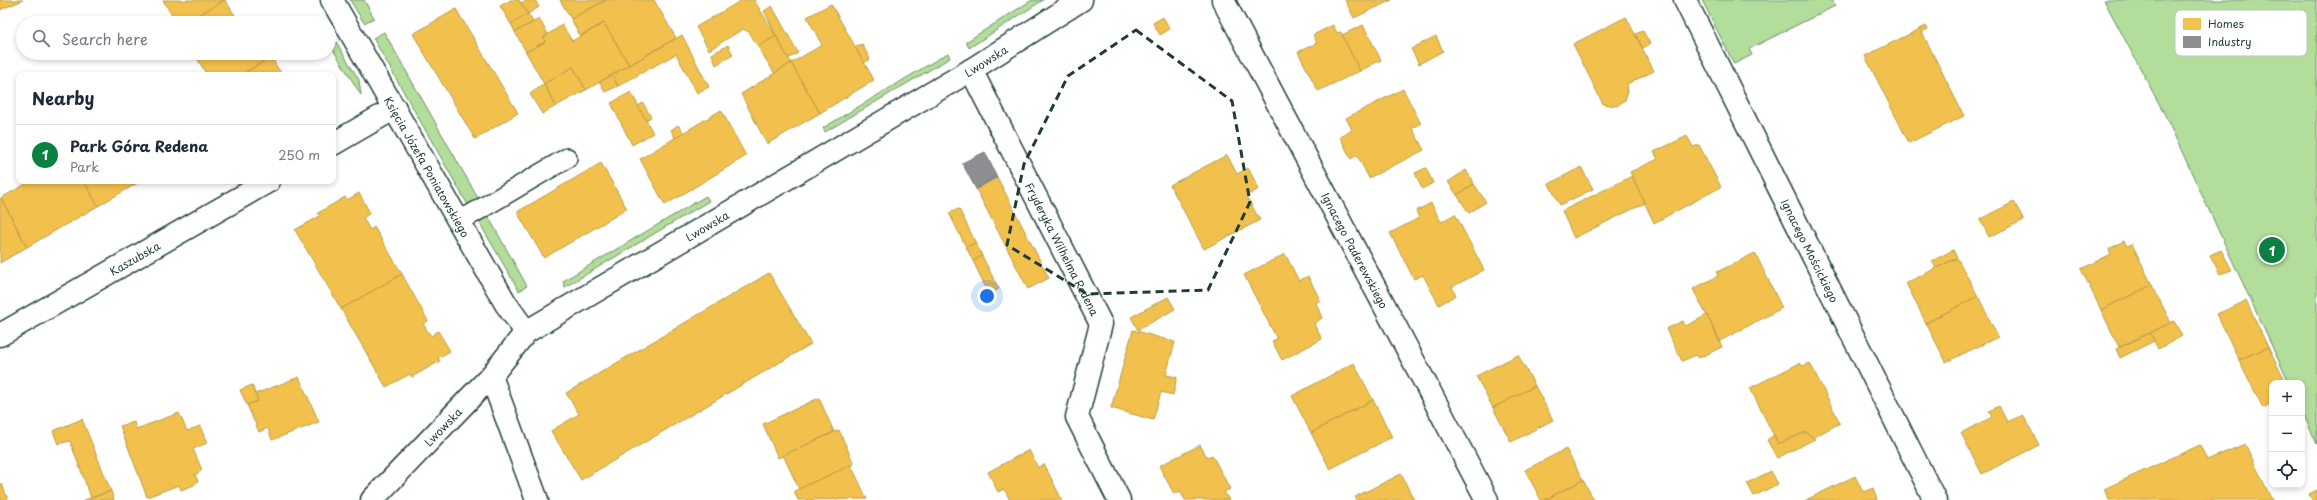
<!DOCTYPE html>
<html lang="en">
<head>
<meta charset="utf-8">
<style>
  body { margin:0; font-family:"Playpen Sans",sans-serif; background:#f6f6f7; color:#1f2937 }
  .controls { position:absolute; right:12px; bottom:12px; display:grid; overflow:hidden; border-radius:8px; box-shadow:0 2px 6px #0003 }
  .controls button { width:36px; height:36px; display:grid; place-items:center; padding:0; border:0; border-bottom:1px solid #e0e1e3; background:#fff; color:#1f2937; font:20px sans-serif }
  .you { position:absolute; left:987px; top:296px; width:14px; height:14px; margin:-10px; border:3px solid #fff; border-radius:50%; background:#1a73e8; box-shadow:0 0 0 6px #1a73e833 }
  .badge { display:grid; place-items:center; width:26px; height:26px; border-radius:50%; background:#0b8043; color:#fff; font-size:13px; font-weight:700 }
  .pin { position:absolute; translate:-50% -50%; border:2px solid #fff; box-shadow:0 1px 4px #0006 }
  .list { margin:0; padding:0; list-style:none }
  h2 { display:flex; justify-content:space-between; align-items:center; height:52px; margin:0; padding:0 16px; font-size:17px }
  h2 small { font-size:13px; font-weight:400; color:#747a83 }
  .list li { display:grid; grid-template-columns:26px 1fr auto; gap:12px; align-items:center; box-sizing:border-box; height:60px; padding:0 16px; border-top:1px solid #e0e1e3 }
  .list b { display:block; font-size:15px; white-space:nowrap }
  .list p { margin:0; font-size:13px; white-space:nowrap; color:#747a83 }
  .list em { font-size:13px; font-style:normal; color:#747a83 }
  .icon { flex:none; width:22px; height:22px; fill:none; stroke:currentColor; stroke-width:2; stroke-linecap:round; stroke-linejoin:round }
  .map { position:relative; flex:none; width:2317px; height:500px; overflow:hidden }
  .search { position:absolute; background:#fff; box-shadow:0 2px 6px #0003; left:16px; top:16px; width:320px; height:44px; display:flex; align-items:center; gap:10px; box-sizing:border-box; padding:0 14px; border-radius:22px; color:#747a83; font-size:15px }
  .panel { position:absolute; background:#fff; box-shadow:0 2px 6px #0003; left:16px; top:72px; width:320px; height:112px; border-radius:8px }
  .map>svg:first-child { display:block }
  .green { fill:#b3dd9a; stroke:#698d67 }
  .homes { fill:#f2c14e; stroke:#b39946 }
  .industry { fill:#8d8d92; stroke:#6c7576 }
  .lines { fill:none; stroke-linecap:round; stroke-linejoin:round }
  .lane-casing { stroke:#1f3d34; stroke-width:22 }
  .street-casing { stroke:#1f3d34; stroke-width:25 }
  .lane { stroke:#fff; stroke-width:19 }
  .street { stroke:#fff; stroke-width:22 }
  .marked { fill:none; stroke:#1f3d34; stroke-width:3; stroke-dasharray:8 5; stroke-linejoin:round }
  .labels { text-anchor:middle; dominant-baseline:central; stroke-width:4; stroke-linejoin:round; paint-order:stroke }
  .street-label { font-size:11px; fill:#1f3d34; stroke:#fff }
  .key { fill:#fff; stroke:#bcc5c2; stroke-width:1 }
  .key-label { font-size:11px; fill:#1f3d34 }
</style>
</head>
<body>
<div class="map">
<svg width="2317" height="500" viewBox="0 0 2317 500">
  <rect width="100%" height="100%" fill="#fff"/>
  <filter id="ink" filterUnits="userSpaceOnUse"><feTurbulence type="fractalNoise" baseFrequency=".025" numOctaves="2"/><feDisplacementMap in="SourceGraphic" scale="8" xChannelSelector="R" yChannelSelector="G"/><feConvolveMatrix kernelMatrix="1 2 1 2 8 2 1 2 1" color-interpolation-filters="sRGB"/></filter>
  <g filter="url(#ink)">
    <g class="green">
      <polygon points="350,0 364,0 374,18 364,23"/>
      <polygon points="1032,0 1043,0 969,48 966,42"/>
      <polygon points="1702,0 1832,0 1835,6 1749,49 1752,55 1734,64"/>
      <polygon points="2104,0 2317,0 2317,444 2302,411 2302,383 2289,383 2165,115"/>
      <polygon points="329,30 359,80 361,95 329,43"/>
      <polygon points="384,32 478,198 468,205 373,38"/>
      <polygon points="948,53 950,58 825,132 823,128"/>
      <polygon points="706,196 709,201 565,287 563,281"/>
      <polygon points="488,216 527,286 519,291 479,222"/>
    </g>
    <g class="homes">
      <polygon points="0,0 23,0 0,10"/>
      <polygon points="163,0 225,0 185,23 176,23"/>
      <polygon points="225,0 240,23 185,23"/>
      <polygon points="511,0 519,0 528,14 511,24 500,6"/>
      <polygon points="526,0 535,0 539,7 528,14 521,3"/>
      <polygon points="560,0 606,0 571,19"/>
      <polygon points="606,0 654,0 676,38 629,65 604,23 580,36 571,19"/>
      <polygon points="742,0 754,0 776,36 758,47 749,32 743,29 709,50 696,27"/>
      <polygon points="1345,0 1392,0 1354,18"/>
      <polygon points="831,4 874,80 820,113 791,63 822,45 807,17"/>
      <polygon points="772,6 798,53 788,59 764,11"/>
      <polygon points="456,9 518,113 475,139 413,34"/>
      <polygon points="528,14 533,22 515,32 511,24"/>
      <polygon points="1163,17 1170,29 1160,35 1153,23"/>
      <polygon points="1626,17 1654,71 1627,84 1628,91 1625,100 1617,106 1603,104 1573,44"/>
      <polygon points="539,19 548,34 544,37 545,42 526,52 515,32"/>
      <polygon points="604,23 629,65 586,90 573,67 544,84 526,52 545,42 544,37 562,25 572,41"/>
      <polygon points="1333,25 1337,33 1341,32 1360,71 1318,91 1298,52 1317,43 1313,35"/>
      <polygon points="1363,25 1381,60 1360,71 1342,35"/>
      <polygon points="1926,26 1928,29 1922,32 1964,116 1909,143 1865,56"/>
      <polygon points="1643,31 1650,44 1643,48 1635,34"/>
      <polygon points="682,35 709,87 697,93 676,54 618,86 612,75"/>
      <polygon points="776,36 791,63 775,74 758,47"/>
      <polygon points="1436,36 1443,51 1419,64 1411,49"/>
      <polygon points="862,44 870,59 864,63 855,47"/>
      <polygon points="728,45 733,55 716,65 712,54"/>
      <polygon points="194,53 258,53 263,62 241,75 207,75"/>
      <polygon points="271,57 282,75 241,75 263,62"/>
      <polygon points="791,63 820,113 767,144 741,94"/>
      <polygon points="573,67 586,90 556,106 544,84"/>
      <polygon points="612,75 618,86 605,92 600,82"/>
      <polygon points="544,84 556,106 542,114 530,94"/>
      <polygon points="1403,89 1421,124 1412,128 1424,150 1369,178 1357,155 1351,159 1340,137 1352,130 1346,118"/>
      <polygon points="631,92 653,133 632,145 611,103"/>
      <polygon points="643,103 651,117 646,120 638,106"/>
      <polygon points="721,110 746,156 665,205 640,159"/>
      <polygon points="678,125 684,133 675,138 671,130"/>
      <polygon points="1687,136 1693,147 1699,145 1721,187 1654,223 1630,172 1658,159 1654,152"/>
      <polygon points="1227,155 1237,174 1248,168 1259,189 1246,196 1260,220 1204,249 1170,185"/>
      <polygon points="601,163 627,209 544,258 517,212"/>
      <polygon points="1581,167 1593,189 1560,205 1549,184"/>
      <polygon points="1426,168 1433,183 1422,189 1415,173"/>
      <polygon points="1466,170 1474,184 1457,195 1448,182"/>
      <polygon points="1632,176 1645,203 1574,238 1562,211"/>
      <polygon points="997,177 1049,278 1028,289 976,189"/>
      <polygon points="31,181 84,181 98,206 27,247 1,198"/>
      <polygon points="84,181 141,181 98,206"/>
      <polygon points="1474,184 1486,202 1469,213 1457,195"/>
      <polygon points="359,193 370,213 363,218 370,230 374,227 402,274 341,309 295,230 320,216 318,213 345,197 347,200"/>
      <polygon points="1,198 27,247 0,263 0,199"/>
      <polygon points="2014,202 2024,220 1989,237 1980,219"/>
      <polygon points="1431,203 1441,222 1455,214 1484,270 1452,287 1456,295 1439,305 1423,275 1414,279 1390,233 1419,218 1416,211"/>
      <polygon points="959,209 976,243 966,247 949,213"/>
      <polygon points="2124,241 2127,246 2132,244 2152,285 2101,310 2081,269 2111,254 2109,249"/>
      <polygon points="976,243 982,256 973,261 966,247"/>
      <polygon points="1953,250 1957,258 1936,268 1932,261"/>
      <polygon points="2221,250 2232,270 2220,274 2210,255"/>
      <polygon points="1755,253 1782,308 1720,341 1693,289 1718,276 1717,272"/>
      <polygon points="1285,254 1299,281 1308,276 1320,300 1316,303 1322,318 1314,324 1322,339 1282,360 1272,341 1277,339 1244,275"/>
      <polygon points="982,256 999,289 989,294 973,261"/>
      <polygon points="1957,258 1978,296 1926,323 1906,283"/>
      <polygon points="769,273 811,344 581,480 551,431 579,414 566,393"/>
      <polygon points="402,274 428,321 423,324 431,336 438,331 450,351 438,358 440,361 412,377 410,374 386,387 341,309"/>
      <polygon points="2152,285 2171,323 2119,347 2101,310"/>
      <polygon points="1978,296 1998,337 1946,362 1926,323"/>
      <polygon points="1168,297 1175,309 1138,330 1131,317"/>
      <polygon points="2246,301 2268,347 2239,360 2217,314"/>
      <polygon points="1707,315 1722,347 1699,358 1696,355 1682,361 1666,329 1683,321 1686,326"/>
      <polygon points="2174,321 2182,336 2158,349 2150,333"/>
      <polygon points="1133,330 1175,342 1166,375 1177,377 1173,395 1161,392 1153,420 1111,408"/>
      <polygon points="2150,333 2154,341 2120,358 2116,349"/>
      <polygon points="2268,347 2286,383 2272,383 2272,403 2263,408 2239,360"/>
      <polygon points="1518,355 1535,386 1493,408 1476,376"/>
      <polygon points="1354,363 1373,400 1311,433 1292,396"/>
      <polygon points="1800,363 1803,366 1810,363 1840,423 1812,438 1806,432 1778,444 1750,388"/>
      <polygon points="299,377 319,422 272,440 268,428 259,432 247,405 258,401 255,394"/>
      <polygon points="252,385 258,401 247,405 240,390"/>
      <polygon points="1535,386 1553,420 1511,442 1493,408"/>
      <polygon points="819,398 834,432 778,458 763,424"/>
      <polygon points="1373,400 1392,437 1330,469 1311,433"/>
      <polygon points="1999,406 2007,422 2023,415 2039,445 1982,474 1961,433 1992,417 1989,411"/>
      <polygon points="179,413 187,431 200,426 207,443 193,449 202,470 195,475 198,481 194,485 181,490 179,485 147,497 120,426 134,422 136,429"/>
      <polygon points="82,419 111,491 91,498 70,441 58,444 53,431"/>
      <polygon points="839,430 854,464 799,489 783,455"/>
      <polygon points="1806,432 1815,439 1777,458 1767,440 1774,435 1778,444"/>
      <polygon points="2245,444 2272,500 2109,500 2104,489 2200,445 2207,460"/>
      <polygon points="1200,445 1207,457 1212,455 1230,489 1224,492 1229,500 1185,500 1180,491 1174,494 1159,466"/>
      <polygon points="1566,449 1583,480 1545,500 1541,500 1525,470"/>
      <polygon points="1029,450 1038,468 1044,464 1062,500 1010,500 1004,489 998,492 988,472"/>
      <polygon points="851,465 867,499 798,500 794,491"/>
      <polygon points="1771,471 1778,484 1754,496 1747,483"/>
      <polygon points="1401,474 1414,500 1357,500 1355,497"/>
      <polygon points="1855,476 1863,492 1873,488 1877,500 1806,500"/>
      <polygon points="1583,480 1594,500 1545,500"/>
      <polygon points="0,484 2,484 8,500 0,500"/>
      <polygon points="2317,490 2317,500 2312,500 2309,494"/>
      <polygon points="111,491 114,500 84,500 91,498"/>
    </g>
    <polygon class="industry" points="985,152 997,177 976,189 962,163"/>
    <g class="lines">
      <g class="lane-casing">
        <polyline id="lane" points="460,221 567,158"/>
      </g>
      <g class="street-casing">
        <g id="street">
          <path id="s1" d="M332,0L506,304L526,332"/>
          <path id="s2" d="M1223,0L1487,500"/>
          <path id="s3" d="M1685,0L1935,500"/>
          <path id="s4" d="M971,70L1101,324L1077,417L1119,500"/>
          <polyline points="333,144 395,108"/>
          <path id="s5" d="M0,335L269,181"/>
          <polyline points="491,376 537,500"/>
          <path id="s6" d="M372,500L491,376L526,332L971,70L1081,0"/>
        </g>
      </g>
      <use href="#lane" class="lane"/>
      <use href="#street" class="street"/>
    </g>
  </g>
  <path class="marked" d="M1136,30L1232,101L1250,202L1208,290L1087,294L1007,245L1024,164L1068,76Z"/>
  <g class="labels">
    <g class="street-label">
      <text stroke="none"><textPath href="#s6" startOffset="762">Lwowska</textPath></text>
      <text stroke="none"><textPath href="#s1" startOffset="192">Księcia Józefa Poniatowskiego</textPath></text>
      <text stroke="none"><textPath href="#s6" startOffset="438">Lwowska</textPath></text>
      <text stroke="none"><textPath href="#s4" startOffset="201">Fryderyka Wilhelma Redena</textPath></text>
      <text stroke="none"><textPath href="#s2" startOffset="283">Ignacego Paderewskiego</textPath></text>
      <text stroke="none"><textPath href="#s3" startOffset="280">Ignacego Mościckiego</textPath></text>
      <text stroke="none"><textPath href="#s5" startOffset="155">Kaszubska</textPath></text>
      <text stroke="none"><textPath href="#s6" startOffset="102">Lwowska</textPath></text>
    </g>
  </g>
  <rect x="2175" y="10" width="132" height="46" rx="6" class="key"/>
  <rect x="2183" y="18" width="18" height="12" fill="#f2c14e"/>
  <rect x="2183" y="36" width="18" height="12" fill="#8d8d92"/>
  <g class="key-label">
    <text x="2208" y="28">Homes</text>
    <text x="2208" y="46">Industry</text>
  </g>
</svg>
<div class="controls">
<button>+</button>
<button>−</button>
<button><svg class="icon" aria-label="locate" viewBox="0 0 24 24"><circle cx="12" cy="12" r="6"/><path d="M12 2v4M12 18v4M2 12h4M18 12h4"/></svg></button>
</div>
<div class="you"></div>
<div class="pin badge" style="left:2272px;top:250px">1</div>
<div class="search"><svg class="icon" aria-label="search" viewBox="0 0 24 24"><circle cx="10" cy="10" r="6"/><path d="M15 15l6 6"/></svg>Search here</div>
<section class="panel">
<h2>Nearby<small></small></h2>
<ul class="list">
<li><span class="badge">1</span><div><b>Park Góra Redena</b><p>Park</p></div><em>250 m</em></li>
</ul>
</section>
</div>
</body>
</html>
